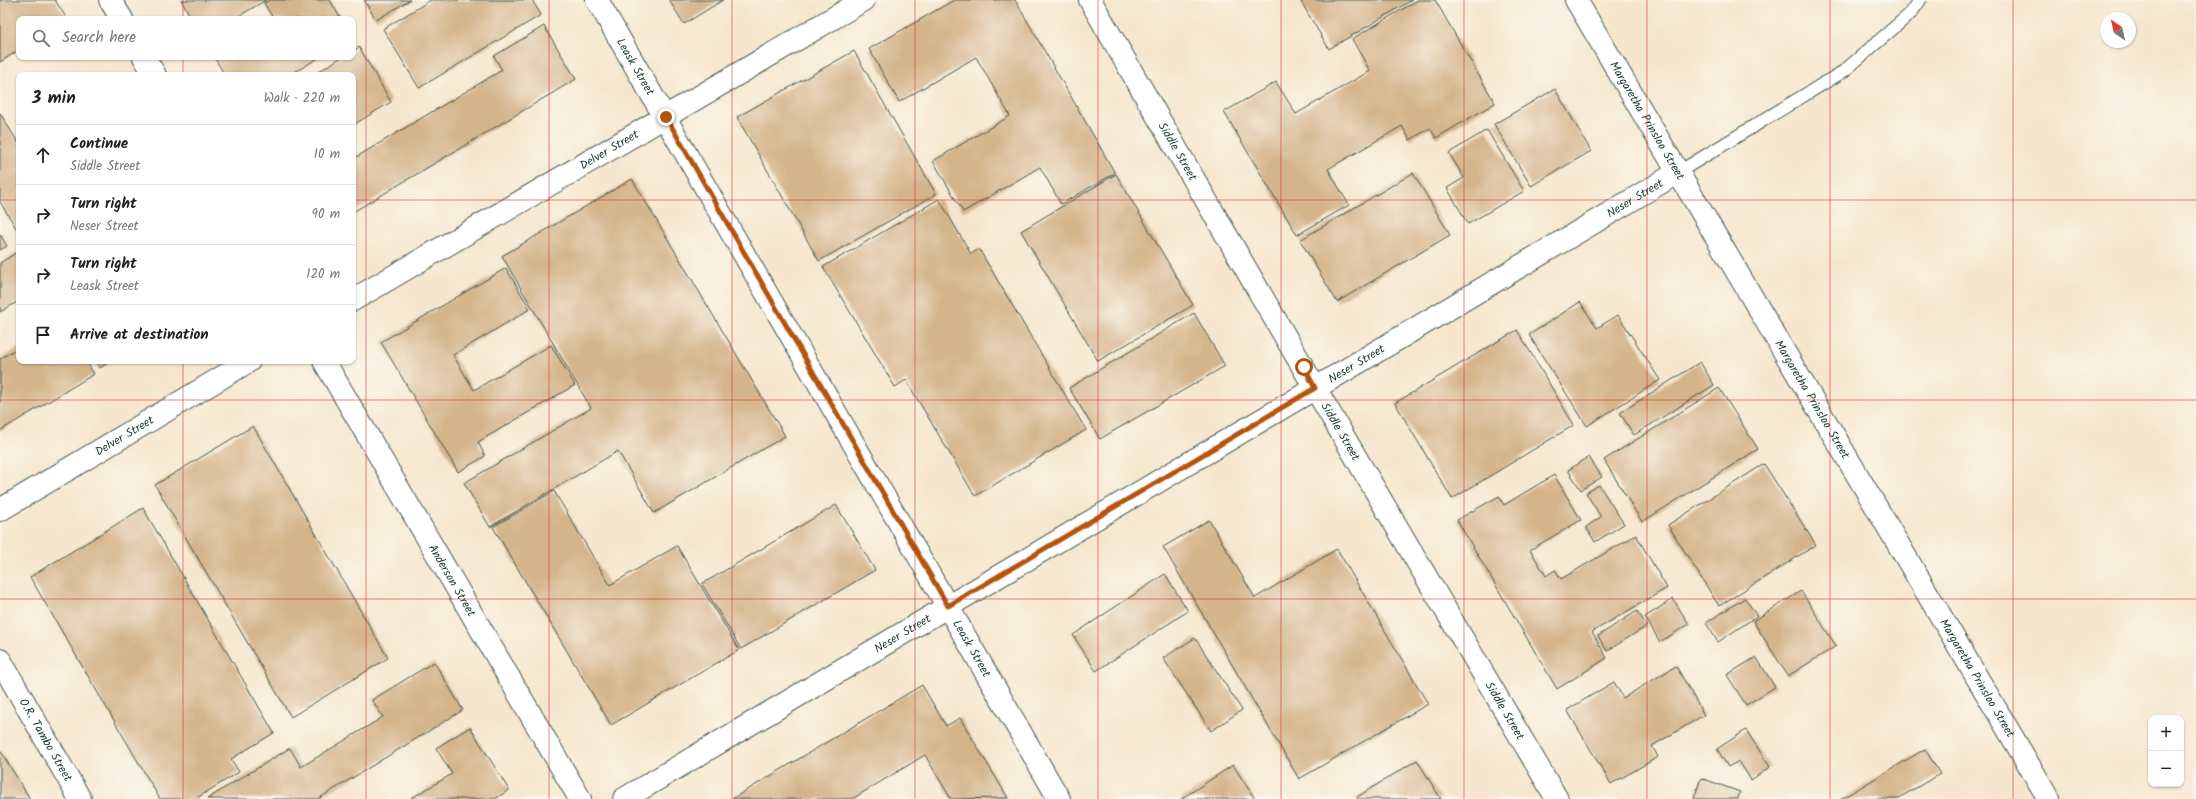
<!DOCTYPE html>
<html lang="en">
<head>
<meta charset="utf-8">
<style>
  body { margin:0; font-family:Kalam,sans-serif; background:#f2f2f2; color:#222 }
  .controls { position:absolute; right:12px; bottom:12px; display:grid; overflow:hidden; border-radius:8px; box-shadow:0 1px 3px #0004 }
  .controls button { width:36px; height:36px; display:grid; place-items:center; padding:0; border:0; border-bottom:1px solid #e0e0e0; background:#fff; color:#222; font:20px sans-serif }
  .compass { position:absolute; left:2100px; top:12px; width:36px; height:36px; border-radius:50%; background:#fff; box-shadow:0 1px 3px #0004; rotate:326deg }
  .stop { position:absolute; width:12px; height:12px; margin:-9px; border:3px solid #b45309; border-radius:50%; background:#fff }
  .stop.end { background:#b45309; border-color:#fff; box-shadow:0 1px 4px #0008 }
  .list { margin:0; padding:0; list-style:none }
  h2 { display:flex; justify-content:space-between; align-items:center; height:52px; margin:0; padding:0 16px; font-size:17px }
  h2 small { font-size:13px; font-weight:400; color:#767676 }
  .list li { display:grid; grid-template-columns:26px 1fr auto; gap:12px; align-items:center; box-sizing:border-box; height:60px; padding:0 16px; border-top:1px solid #e0e0e0 }
  .list b { display:block; font-size:15px; white-space:nowrap }
  .list p { margin:0; font-size:13px; white-space:nowrap; color:#767676 }
  .list em { font-size:13px; font-style:normal; color:#767676 }
  .icon { flex:none; width:22px; height:22px; fill:none; stroke:currentColor; stroke-width:2; stroke-linecap:round; stroke-linejoin:round }
  .map { position:relative; flex:none; width:2196px; height:799px; overflow:hidden }
  .search { position:absolute; background:#fff; box-shadow:0 1px 3px #0004; left:16px; top:16px; width:340px; height:44px; display:flex; align-items:center; gap:10px; box-sizing:border-box; padding:0 14px; border-radius:8px; color:#767676; font-size:15px }
  .panel { position:absolute; background:#fff; box-shadow:0 1px 3px #0004; left:16px; top:72px; width:340px; height:292px; border-radius:8px }
  .map>svg:first-child { display:block }
  .building { fill:#d4b48b }
  .lines { fill:none; stroke-linecap:round; stroke-linejoin:round }
  .service-casing { stroke:#3f564b; stroke-width:14 }
  .minor-casing { stroke:#3f564b; stroke-width:24 }
  .tertiary-casing { stroke:#3f564b; stroke-width:24 }
  .primary-casing { stroke:#3f564b; stroke-width:24 }
  .service { stroke:#fff; stroke-width:12 }
  .minor { stroke:#fff; stroke-width:22 }
  .tertiary { stroke:#fff; stroke-width:22 }
  .primary { stroke:#fff; stroke-width:22 }
  .route { stroke:#b45309; stroke-width:5 }
  .grid { fill:none; stroke:#d62828; stroke-width:1; stroke-opacity:0.55 }
  .labels { text-anchor:middle; dominant-baseline:central; stroke-width:3; stroke-linejoin:round; paint-order:stroke }
  .street-label { font-size:12px; fill:#1f3d34; stroke:#fbf7ec }
</style>
</head>
<body>
<div class="map">
<svg width="2196" height="799" viewBox="0 0 2196 799">
  <rect width="100%" height="100%" fill="#fbf7ec"/>
  <filter id="ink" filterUnits="userSpaceOnUse"><feTurbulence type="fractalNoise" baseFrequency=".025" numOctaves="2"/><feDisplacementMap in="SourceGraphic" scale="8" xChannelSelector="R" yChannelSelector="G"/><feConvolveMatrix kernelMatrix="1 2 1 2 8 2 1 2 1" color-interpolation-filters="sRGB"/></filter>
  <filter id="wash" filterUnits="userSpaceOnUse"><feTurbulence type="fractalNoise" baseFrequency=".012" numOctaves="4" result="noise"/><feDisplacementMap in="SourceGraphic" scale="16" xChannelSelector="R" yChannelSelector="G"/><feGaussianBlur stdDeviation="0.9" result="paint"/><feColorMatrix in="noise" values="0 0 0 0 0 0 0 0 0 0 0 0 0 0 0 0 0 1.4 0 .05"/><feComposite in="paint" operator="in"/></filter>
  <g filter="url(#wash)">
    <rect width="100%" height="100%" fill="#f6e6ce"/>
    <g id="blocks">
      <g class="building">
        <polygon points="0,0 55,0 67,19 19,19 19,50 0,62"/>
        <polygon points="181,0 266,0 234,19 192,19"/>
        <polygon points="270,0 330,0 341,19 271,19 273,18 264,3"/>
        <polygon points="364,0 410,0 376,20"/>
        <polygon points="431,0 532,0 541,15 419,88 383,29"/>
        <polygon points="669,0 723,0 684,24"/>
        <polygon points="954,0 1015,0 1115,173 1061,204 1040,167 963,212 933,161 1010,116 976,57 899,102 869,49"/>
        <polygon points="1300,0 1412,0 1329,49"/>
        <polygon points="1418,0 1435,0 1495,103 1436,138 1430,128 1410,140 1402,126 1328,169 1349,205 1297,235 1224,112 1276,82 1296,114 1370,71 1352,39"/>
        <polygon points="544,26 576,79 353,212 353,159 502,70 494,56"/>
        <polygon points="359,47 391,102 353,125 353,75 313,75 342,57 353,57 353,51"/>
        <polygon points="854,51 936,194 819,261 737,117"/>
        <polygon points="214,57 320,57 290,75 225,75"/>
        <polygon points="1555,89 1591,151 1531,186 1494,124"/>
        <polygon points="0,113 19,144 19,233 0,202"/>
        <polygon points="1487,130 1524,191 1468,224 1447,188 1464,178 1449,153"/>
        <polygon points="1413,173 1450,235 1337,302 1300,240"/>
        <polygon points="1116,174 1193,305 1098,361 1021,231"/>
        <polygon points="632,179 785,436 654,513 618,451 490,527 464,483 591,408 502,256"/>
        <polygon points="939,199 971,254 979,249 1086,430 975,496 906,380 895,387 823,267"/>
        <polygon points="0,234 7,246 0,250"/>
        <polygon points="19,251 19,301 0,312 0,263"/>
        <polygon points="506,268 530,309 453,355 474,390 551,345 575,385 478,442 485,456 458,472 381,342"/>
        <polygon points="1580,302 1597,328 1618,315 1660,380 1587,426 1529,335"/>
        <polygon points="1194,313 1225,366 1100,439 1069,388"/>
        <polygon points="1517,330 1574,425 1452,499 1395,403"/>
        <polygon points="19,347 19,361 86,361 94,374 0,431 0,359"/>
        <polygon points="96,361 111,361 100,368"/>
        <polygon points="1700,362 1714,385 1634,435 1620,413"/>
        <polygon points="1719,388 1758,449 1642,522 1604,460"/>
        <polygon points="253,426 388,658 291,717 155,485"/>
        <polygon points="1589,457 1602,477 1581,490 1568,470"/>
        <polygon points="1764,464 1816,545 1719,606 1668,525"/>
        <polygon points="1554,475 1581,520 1530,550 1546,576 1555,570 1561,579 1636,535 1667,588 1592,632 1607,658 1557,689 1457,520 1499,496 1504,505"/>
        <polygon points="1599,485 1624,524 1595,542 1586,527 1601,517 1586,493"/>
        <polygon points="554,491 610,585 677,546 739,650 611,725 493,527"/>
        <polygon points="836,505 875,570 741,649 702,584"/>
        <polygon points="143,508 274,733 231,759 239,772 195,799 160,799 30,577"/>
        <polygon points="1209,520 1255,598 1337,549 1428,704 1299,779 1163,547"/>
        <polygon points="1165,574 1188,611 1096,671 1073,635"/>
        <polygon points="1801,591 1836,646 1788,676 1753,621"/>
        <polygon points="1745,598 1757,616 1718,642 1706,623"/>
        <polygon points="1673,599 1689,624 1660,642 1645,617"/>
        <polygon points="1637,611 1647,626 1607,651 1598,636"/>
        <polygon points="1195,638 1242,710 1211,731 1163,658"/>
        <polygon points="1756,657 1775,687 1746,705 1727,675"/>
        <polygon points="434,662 463,710 318,799 207,799 290,748 301,767 383,717 372,700"/>
        <polygon points="1676,666 1704,715 1652,746 1658,757 1611,784 1567,710 1614,682 1623,698"/>
        <polygon points="922,685 946,726 960,718 1008,798 951,799 925,755 852,799 732,799"/>
        <polygon points="470,727 509,790 495,799 410,799 452,774 436,748"/>
        <polygon points="1746,730 1770,767 1751,780 1739,761 1728,767 1717,749"/>
        <polygon points="1925,749 1940,774 1897,799 1841,799"/>
        <polygon points="0,750 30,799 0,799"/>
        <polygon points="1417,760 1441,799 1358,799 1357,797"/>
        <polygon points="1233,765 1255,799 1181,799"/>
        <polygon points="1701,778 1740,792 1738,799 1694,799"/>
      </g>
    </g>
  </g>
  <g filter="url(#ink)">
    <use href="#blocks" fill-opacity="0" stroke="#3f564b" stroke-width="1"/>
    <g class="lines">
      <g class="service-casing">
        <polyline id="service" points="1677,173 1844,71 1911,13 1920,0"/>
      </g>
      <g class="minor-casing">
        <g id="minor">
          <path id="s1" d="M597,0L1059,799"/>
          <path id="s2" d="M353,300L864,0"/>
          <path id="s3" d="M0,510L249,361"/>
          <path id="s4" d="M624,799L1677,173"/>
        </g>
      </g>
      <g class="tertiary-casing">
        <g id="tertiary">
          <path id="s5" d="M1090,0L1315,388L1557,799"/>
          <path id="s6" d="M1576,0L2049,799"/>
        </g>
      </g>
      <g class="primary-casing">
        <g id="primary">
          <polyline points="110,0 122,19"/>
          <polyline points="144,57 155,75"/>
          <path id="s7" d="M324,361L580,799"/>
          <path id="s8" d="M0,660L80,799"/>
        </g>
      </g>
      <use href="#service" class="service"/>
      <use href="#minor" class="minor"/>
      <use href="#tertiary" class="tertiary"/>
      <use href="#primary" class="primary"/>
    </g>
  </g>
  <g class="lines" filter="url(#ink)">
    <polyline class="route" points="666,117 948,606 1315,388 1304,367"/>
  </g>
  <path class="grid" d="M183,0V19M366,0V799M549,0V799M732,0V799M915,0V799M1098,0V799M1281,0V799M1464,0V799M1647,0V799M1830,0V799M2013,0V799M183,57V75M0,200H19M353,200H2196M183,361V799M0,400H2196M0,599H2196"/>
  <g class="labels">
    <g class="street-label">
      <text stroke="none"><textPath href="#s1" startOffset="77">Leask Street</textPath></text>
      <text stroke="none"><textPath href="#s6" startOffset="140">Margaretha Prinsloo Street</textPath></text>
      <text stroke="none"><textPath href="#s2" startOffset="297">Delver Street</textPath></text>
      <text stroke="none"><textPath href="#s5" startOffset="175">Siddle Street</textPath></text>
      <text stroke="none"><textPath href="#s4" startOffset="1176">Neser Street</textPath></text>
      <text stroke="none"><textPath href="#s4" startOffset="852">Neser Street</textPath></text>
      <text stroke="none"><textPath href="#s6" startOffset="464">Margaretha Prinsloo Street</textPath></text>
      <text stroke="none"><textPath href="#s5" startOffset="499">Siddle Street</textPath></text>
      <text stroke="none"><textPath href="#s3" startOffset="145">Delver Street</textPath></text>
      <text stroke="none"><textPath href="#s7" startOffset="254">Anderson Street</textPath></text>
      <text stroke="none"><textPath href="#s4" startOffset="324">Neser Street</textPath></text>
      <text stroke="none"><textPath href="#s1" startOffset="749">Leask Street</textPath></text>
      <text stroke="none"><textPath href="#s6" startOffset="788">Margaretha Prinsloo Street</textPath></text>
      <text stroke="none"><textPath href="#s5" startOffset="823">Siddle Street</textPath></text>
      <text stroke="none"><textPath href="#s8" startOffset="92">O.R. Tambo Street</textPath></text>
    </g>
  </g>
</svg>
<div class="controls">
<button>+</button>
<button>−</button>
</div>
<svg class="compass" viewBox="-18 -18 36 36"><path d="M0-13l5 13h-10z" fill="#e53935"/><path d="M0 13l5-13h-10z" fill="#767676"/></svg>
<div class="stop" style="left:1304px;top:367px"></div>
<div class="stop end" style="left:666px;top:117px"></div>
<div class="search"><svg class="icon" aria-label="search" viewBox="0 0 24 24"><circle cx="10" cy="10" r="6"/><path d="M15 15l6 6"/></svg>Search here</div>
<section class="panel">
<h2>3 min<small>Walk · 220 m</small></h2>
<ul class="list">
<li><svg class="icon" aria-label="ahead" viewBox="0 0 24 24"><path d="M12 20V5M6 11l6-6 6 6"/></svg><div><b>Continue</b><p>Siddle Street</p></div><em>10 m</em></li>
<li><svg class="icon" aria-label="right" viewBox="0 0 24 24"><path d="M7 20v-9h11M14 6l5 5-5 5"/></svg><div><b>Turn right</b><p>Neser Street</p></div><em>90 m</em></li>
<li><svg class="icon" aria-label="right" viewBox="0 0 24 24"><path d="M7 20v-9h11M14 6l5 5-5 5"/></svg><div><b>Turn right</b><p>Leask Street</p></div><em>120 m</em></li>
<li><svg class="icon" aria-label="arrive" viewBox="0 0 24 24"><path d="M6 21V4h12l-3 4 3 4H6"/></svg><div><b>Arrive at destination</b></div></li>
</ul>
</section>
</div>
</body>
</html>
